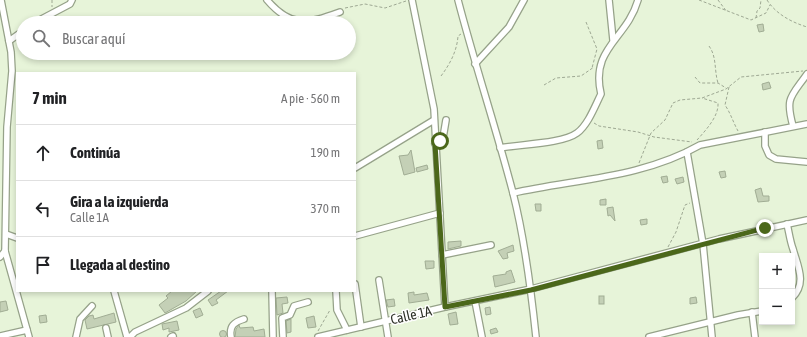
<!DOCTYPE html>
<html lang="es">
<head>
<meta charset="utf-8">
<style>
  body { margin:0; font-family:"Asap Condensed",sans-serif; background:#f6f6f6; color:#202124 }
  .controls { position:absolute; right:12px; bottom:12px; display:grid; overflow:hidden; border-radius:0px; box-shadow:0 2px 6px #0003 }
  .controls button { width:36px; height:36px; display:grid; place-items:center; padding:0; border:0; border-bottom:1px solid #e0e0e0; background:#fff; color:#202124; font:20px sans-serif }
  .stop { position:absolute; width:12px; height:12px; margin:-9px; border:3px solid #4b671a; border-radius:50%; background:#fff }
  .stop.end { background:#4b671a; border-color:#fff; box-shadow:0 1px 4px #0008 }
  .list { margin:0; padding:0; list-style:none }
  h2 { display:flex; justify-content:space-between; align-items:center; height:52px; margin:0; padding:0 16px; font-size:17px }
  h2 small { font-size:13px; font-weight:400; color:#757577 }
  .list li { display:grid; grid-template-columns:26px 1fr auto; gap:12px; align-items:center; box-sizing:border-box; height:56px; padding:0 16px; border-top:1px solid #e0e0e0 }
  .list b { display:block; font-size:15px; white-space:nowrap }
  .list p { margin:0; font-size:13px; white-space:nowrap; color:#757577 }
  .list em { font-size:13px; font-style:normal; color:#757577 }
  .icon { flex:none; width:22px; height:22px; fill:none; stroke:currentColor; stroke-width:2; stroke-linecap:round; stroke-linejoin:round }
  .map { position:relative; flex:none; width:807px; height:337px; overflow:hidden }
  .search { position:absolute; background:#fff; box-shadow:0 2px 6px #0003; left:16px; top:16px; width:340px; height:44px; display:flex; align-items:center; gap:10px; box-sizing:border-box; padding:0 14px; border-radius:22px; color:#757577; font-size:15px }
  .panel { position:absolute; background:#fff; box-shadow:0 2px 6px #0003; left:16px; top:72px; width:340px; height:220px; border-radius:0px }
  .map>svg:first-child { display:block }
  .building { fill:#c4d0b6; stroke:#a1ad94 }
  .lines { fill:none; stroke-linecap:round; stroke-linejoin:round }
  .minor-casing { stroke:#96a289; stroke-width:8 }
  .path { stroke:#9ea893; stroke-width:1; stroke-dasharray:3 2; stroke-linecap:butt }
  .minor { stroke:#fff; stroke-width:5.5 }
  .route { stroke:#4b671a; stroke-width:5 }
  .labels { text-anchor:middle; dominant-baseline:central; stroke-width:3; stroke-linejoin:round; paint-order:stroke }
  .street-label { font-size:14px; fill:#2d3127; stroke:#fff }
</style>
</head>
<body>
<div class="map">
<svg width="807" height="337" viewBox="0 0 807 337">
  <rect width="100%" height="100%" fill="#e7f4d9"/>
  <g class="building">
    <polygon points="763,24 764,31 759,32 757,25"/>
    <polygon points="769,82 771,88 763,90 762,84"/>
    <polygon points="602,140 603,148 598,149 597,141"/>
    <polygon points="411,150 415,172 404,175 399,156 408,155"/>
    <polygon points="427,165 428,169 417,172 416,168"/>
    <polygon points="725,171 726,177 721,178 719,172"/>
    <polygon points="667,176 668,182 663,183 661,177"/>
    <polygon points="683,177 684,182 677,184 675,179"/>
    <polygon points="761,188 763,196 769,196 769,201 758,202 755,190"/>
    <polygon points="606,199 606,205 600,205 600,200"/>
    <polygon points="535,204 541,204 541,211 536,211"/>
    <polygon points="613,207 615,221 610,215 608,216 607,208"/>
    <polygon points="647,219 647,224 641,225 640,220"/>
    <polygon points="461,241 461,246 448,249 448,242"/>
    <polygon points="513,245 514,251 507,253 508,258 503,259 498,251"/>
    <polygon points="425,261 434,261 434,268 426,269"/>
    <polygon points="511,270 515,282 495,287 493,276 506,274 506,272"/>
    <polygon points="172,291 197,291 186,301 165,313 159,305 168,298 166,296"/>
    <polygon points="221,291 228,291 216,300 218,303 212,306 208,300"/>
    <polygon points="414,292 414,295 427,293 429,300 409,303 408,293"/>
    <rect x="599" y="296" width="5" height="8"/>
    <polygon points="287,297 288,303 282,304 283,313 277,315 276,298"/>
    <polygon points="696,297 697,303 690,304 690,298"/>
    <polygon points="394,299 395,306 388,307 386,300"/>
    <polygon points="6,301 8,310 0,312 0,302"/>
    <polygon points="490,307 491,314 486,315 485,308"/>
    <polygon points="200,308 203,315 196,318 193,311"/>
    <polygon points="456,312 458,324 450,325 448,314"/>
    <polygon points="114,313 116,322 87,329 85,320 89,316 93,315 94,319"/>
    <polygon points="46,315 47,322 40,323 39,316"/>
    <polygon points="314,316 316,327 308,328 306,318"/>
    <polygon points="291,319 291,332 287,333 286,321"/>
    <polygon points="177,321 179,330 169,332 169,328 163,330 162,324"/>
    <polygon points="239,325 240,328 253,327 254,331 264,329 265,337 235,337 236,329"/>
    <polygon points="496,328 498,332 491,334 490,330"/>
    <circle cx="223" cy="334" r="3.5"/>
  </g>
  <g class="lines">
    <g class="minor-casing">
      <g id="minor">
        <path d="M267,0C291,28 307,24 340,12"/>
        <polyline points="412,0 434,109 445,307"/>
        <path d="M458,0C475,65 496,128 513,193C525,240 531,289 536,337"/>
        <polyline points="609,0 613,40"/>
        <polyline points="34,23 70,4 72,0"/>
        <polyline points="9,41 23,31"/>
        <polyline points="475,64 509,27 524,0"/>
        <path d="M793,126C785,97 791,97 807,74"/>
        <polyline points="765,132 765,146 769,155 776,159 807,162"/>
        <polyline points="435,144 443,138 446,120"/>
        <path d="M500,148C520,144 562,144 577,133C588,125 595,106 601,94C590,48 627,39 638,0"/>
        <polyline points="687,152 703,244 712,337"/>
        <polyline points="355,168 434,120"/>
        <path d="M513,193C576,179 642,178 700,145L807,124"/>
        <path d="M787,224C789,232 790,241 793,249C798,267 807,283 792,298"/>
        <polyline points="6,234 17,238"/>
        <polyline points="355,236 440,213"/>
        <polyline points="5,251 29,337"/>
        <polyline points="442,255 491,245"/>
        <polyline points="0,257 5,251 7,127 12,71 11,52 1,0"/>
        <polyline points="379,280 388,337"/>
        <polyline points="355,284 361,327"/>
        <polyline points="114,291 127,337"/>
        <polyline points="272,291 273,337"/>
        <polyline points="336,291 337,310 347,330"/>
        <polyline points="475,301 482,337"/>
        <polyline points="752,312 755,337"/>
        <polyline points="106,328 108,337"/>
        <polyline points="0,336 27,330"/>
        <polyline points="76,337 80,319 92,306"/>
        <polyline points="130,337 135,332 186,308 208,291"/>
        <polyline points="171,337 173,336"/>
        <path d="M231,337C229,326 234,322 244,319"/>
        <polyline points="283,337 282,318 290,315 294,306 308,302"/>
        <polyline points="318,337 445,307 531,289 719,239 807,220"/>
        <polyline points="649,337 738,315 762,311"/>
      </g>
    </g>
    <g class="path">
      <polyline points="52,0 52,7"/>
      <polyline points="699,0 751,20 766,13 770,5"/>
      <polyline points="718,0 727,12"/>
      <path d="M767,0C776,14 791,22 807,27"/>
      <polyline points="345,8 365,4 385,8 406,1"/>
      <polyline points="756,18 757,11 760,8 761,0"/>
      <polyline points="586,22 597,49 592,68"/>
      <path d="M709,46C717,57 714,70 718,83"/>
      <path d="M441,76C450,64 457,51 458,36L461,34"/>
      <polyline points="695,77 700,83 718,83 726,88"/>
      <polyline points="544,85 556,78 581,76 594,67"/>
      <path d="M729,87L725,105C731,114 733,122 738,131"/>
      <polyline points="594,123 599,126 638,132 654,137 692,142"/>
      <path d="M697,140C706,130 719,116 718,103L702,98"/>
      <polyline points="639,163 651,133 665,120 673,103 680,100 702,98 726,89 741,77 803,71"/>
      <polyline points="668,247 676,232 685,205 690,203"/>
      <polyline points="318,331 330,310"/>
    </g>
    <use href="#minor" class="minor"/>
  </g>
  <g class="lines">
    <polyline class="route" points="440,141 435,144 445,307 531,290 765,228"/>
  </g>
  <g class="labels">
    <g class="street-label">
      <text transform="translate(411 315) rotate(-13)">Calle 1A</text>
    </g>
  </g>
</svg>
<div class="controls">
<button>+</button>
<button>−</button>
</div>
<div class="stop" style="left:440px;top:141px"></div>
<div class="stop end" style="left:765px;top:228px"></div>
<div class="search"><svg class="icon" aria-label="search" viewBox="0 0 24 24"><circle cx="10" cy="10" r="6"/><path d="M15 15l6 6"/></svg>Buscar aquí</div>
<section class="panel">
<h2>7 min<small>A pie · 560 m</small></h2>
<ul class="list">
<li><svg class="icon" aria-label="ahead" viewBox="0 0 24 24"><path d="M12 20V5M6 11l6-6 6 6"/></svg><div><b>Continúa</b></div><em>190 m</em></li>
<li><svg class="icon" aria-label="left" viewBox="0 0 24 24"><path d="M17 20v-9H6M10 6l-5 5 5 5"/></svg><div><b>Gira a la izquierda</b><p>Calle 1A</p></div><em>370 m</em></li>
<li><svg class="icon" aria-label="arrive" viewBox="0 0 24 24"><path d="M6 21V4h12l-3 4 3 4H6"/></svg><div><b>Llegada al destino</b></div></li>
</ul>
</section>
</div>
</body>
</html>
